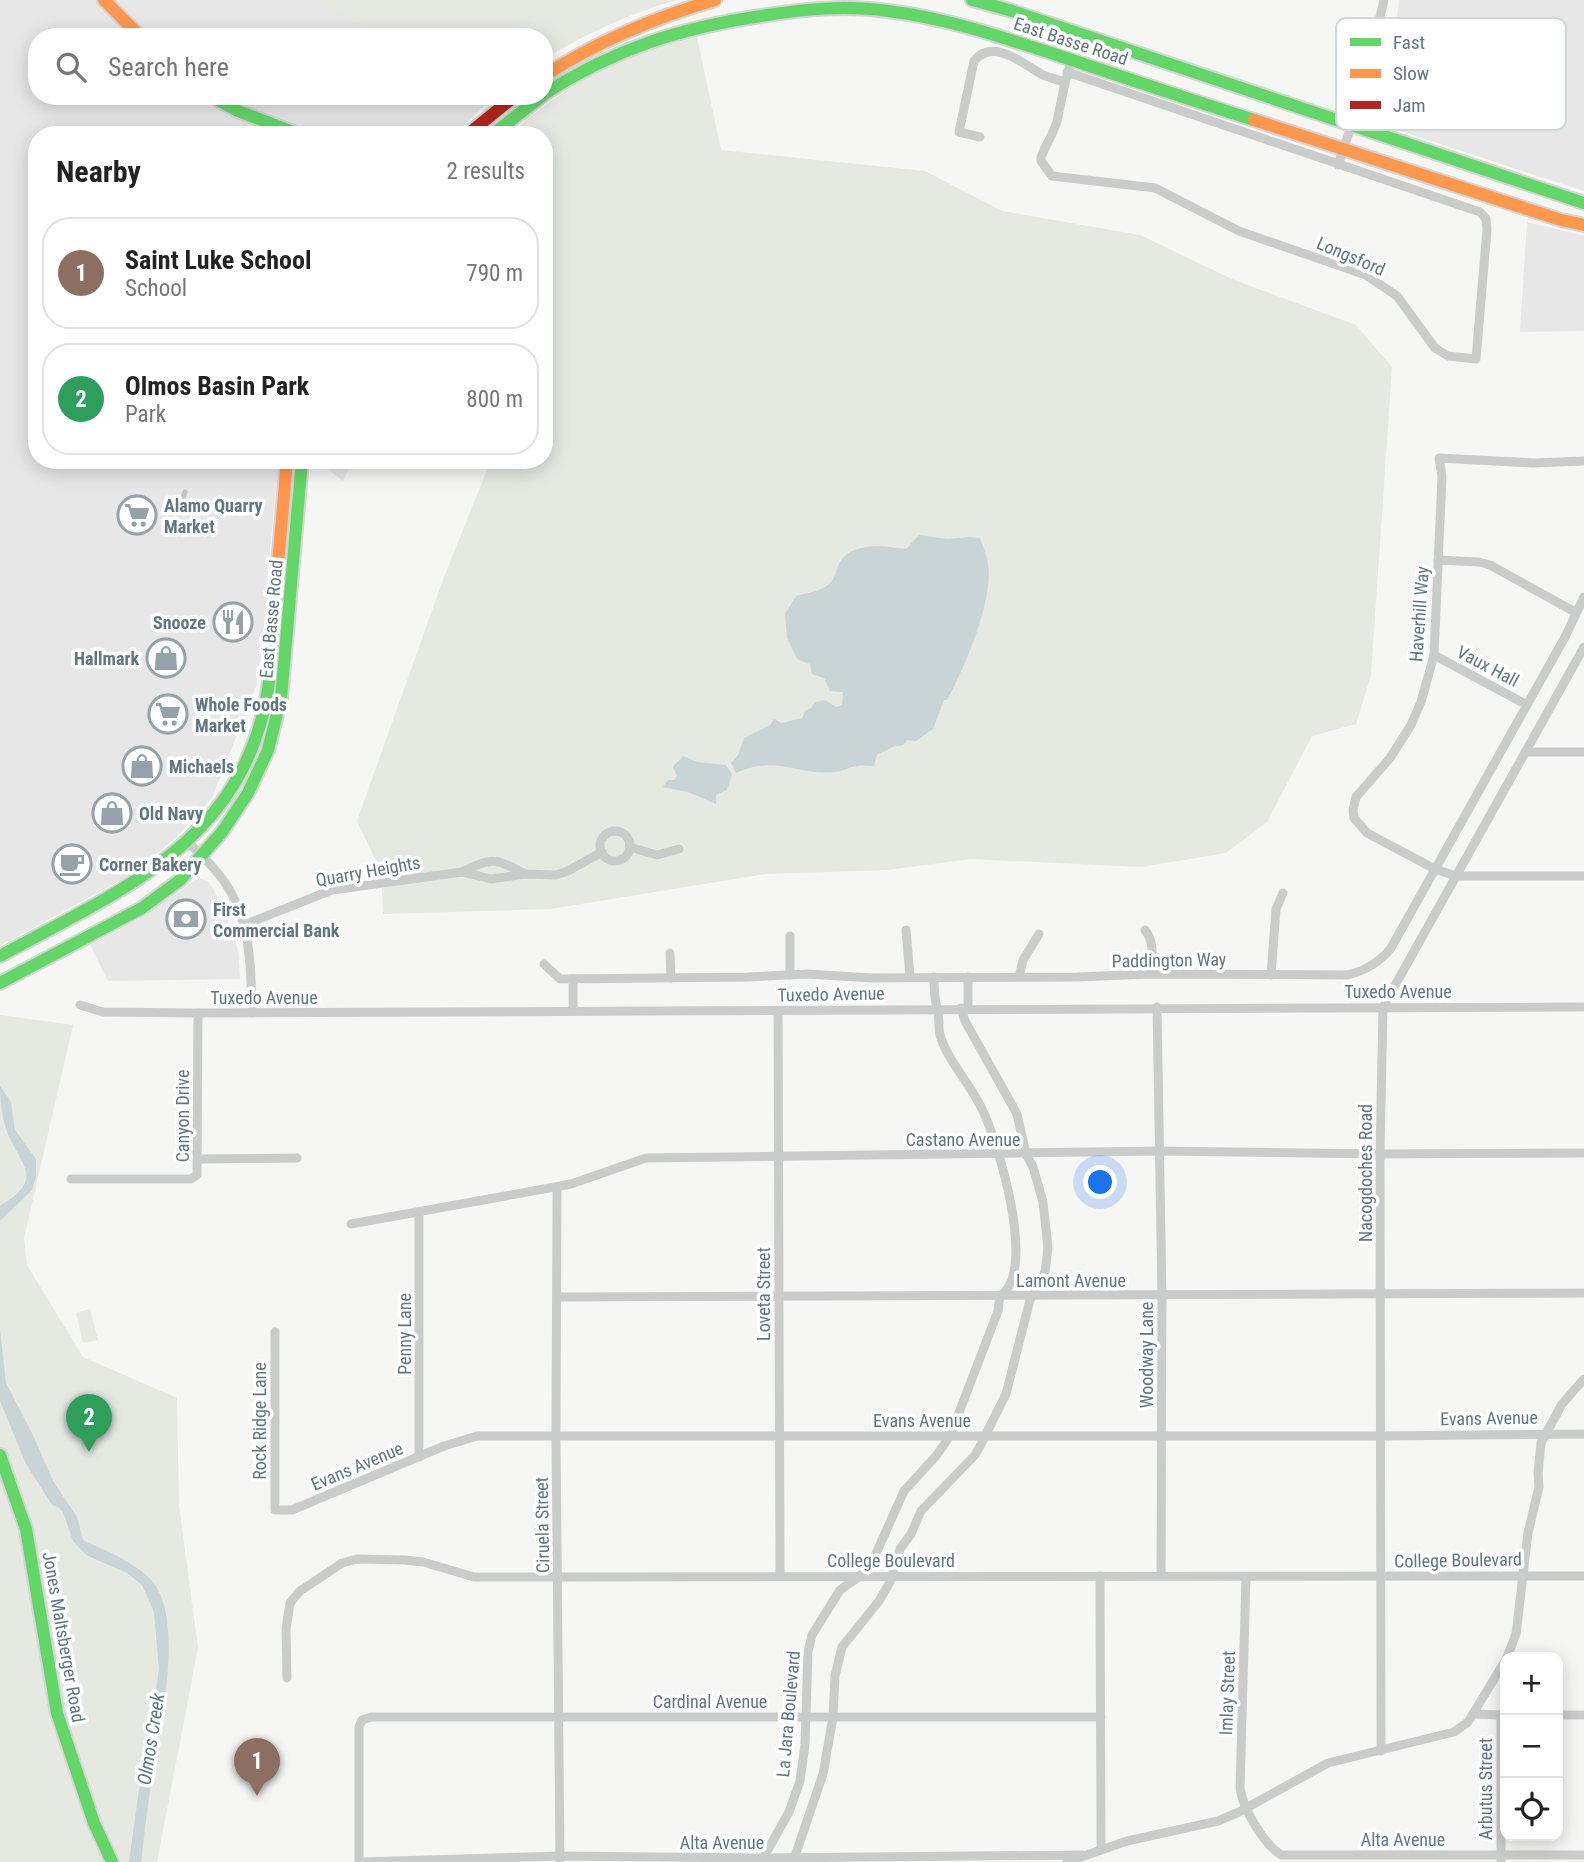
<!DOCTYPE html>
<html lang="en">
<head>
<meta charset="utf-8">
<style>
  body { margin:0; font-family:"Roboto Condensed",sans-serif; background:#f2f2f2; color:#222 }
  .controls { position:absolute; right:21px; bottom:21px; display:grid; overflow:hidden; border-radius:14px; box-shadow:0 4px 18px #0003 }
  .controls button { width:63px; height:63px; display:grid; place-items:center; padding:0; border:0; border-bottom:2px solid #e0e0e0; background:#fff; color:#222; font:35px sans-serif }
  .you { position:absolute; left:1101px; top:1183px; width:24px; height:24px; margin:-18px; border:5px solid #fff; border-radius:50%; background:#1a73e8; box-shadow:0 0 0 10px #1a73e833 }
  .badge { display:grid; place-items:center; width:46px; height:46px; border-radius:50%; background:#0b8043; color:#fff; font-size:23px; font-weight:700 }
  .pin { position:absolute; translate:-50% -58px; filter:drop-shadow(0 2px 4px #0008) }
  .pin::after { content:''; position:absolute; top:37px; width:24px; height:21px; background:inherit; clip-path:polygon(0 0,100% 0,50% 100%) }
  .list { margin:0; padding:0; list-style:none }
  h2 { display:flex; justify-content:space-between; align-items:center; height:91px; margin:0; padding:0 28px; font-size:30px }
  h2 small { font-size:23px; font-weight:400; color:#767676 }
  .list li { display:grid; grid-template-columns:46px 1fr auto; gap:21px; align-items:center; box-sizing:border-box; height:112px; margin:0 14px 14px; padding:0 14px; border:2px solid #e0e0e0; border-radius:28px }
  .list b { display:block; font-size:26px; white-space:nowrap }
  .list p { margin:0; font-size:23px; white-space:nowrap; color:#767676 }
  .list em { font-size:23px; font-style:normal; color:#767676 }
  .icon { flex:none; width:38px; height:38px; fill:none; stroke:currentColor; stroke-width:2; stroke-linecap:round; stroke-linejoin:round }
  .map { position:relative; flex:none; width:1584px; height:1862px; overflow:hidden }
  .search { position:absolute; background:#fff; box-shadow:0 4px 18px #0003; left:28px; top:28px; width:525px; height:77px; display:flex; align-items:center; gap:18px; box-sizing:border-box; padding:0 24px; border-radius:28px; color:#767676; font-size:26px }
  .panel { position:absolute; background:#fff; box-shadow:0 4px 18px #0003; left:28px; top:126px; width:525px; height:343px; border-radius:28px }
  .map>svg:first-child { display:block }
  .built { fill:#e6e7e6 }
  .green { fill:#e6e8e2 }
  .water { fill:#c8d4d5 }
  .lines { fill:none; stroke-linecap:round; stroke-linejoin:round }
  .fast-casing { stroke:#d3d4d4; stroke-width:16 }
  .slow-casing { stroke:#d3d4d4; stroke-width:16 }
  .jam-casing { stroke:#d3d4d4; stroke-width:16 }
  .street { stroke:#cacccc; stroke-width:9 }
  .fast { stroke:#63d668; stroke-width:12 }
  .slow { stroke:#ff974d; stroke-width:12 }
  .jam { stroke:#b3261e; stroke-width:12 }
  .rail-casing { stroke:#c0c1c2; stroke-width:5 }
  .rail { stroke:#fff; stroke-width:2.5; stroke-dasharray:8; stroke-linecap:butt }
  .labels { text-anchor:middle; dominant-baseline:central; stroke-width:7; stroke-linejoin:round; paint-order:stroke }
  .street-label { font-size:18px; fill:#617780; stroke:#fff }
  .poi-label { font-size:18px; font-weight:bold; fill:#617780; stroke:#fff; text-anchor:start }
  .water-label { font-size:19px; font-style:italic; fill:#5c777b; stroke:#fff }
  .key { fill:#fff; stroke:#d0d6d9; stroke-width:2 }
  .key-label { font-size:19px; fill:#617780 }
</style>
</head>
<body>
<div class="map">
<svg width="1584" height="1862" viewBox="0 0 1584 1862">
  <rect width="100%" height="100%" fill="#f6f6f5"/>
  <g class="built">
    <polygon points="0,0 333,0 428,37 37,37 37,96 483,96 488,102 454,135 37,135 37,460 279,460 268,570 267,605 257,684 212,798 179,834 139,870 0,946"/>
    <polygon points="1399,0 1584,0 1584,191 1373,122 1367,114 1397,18"/>
    <polygon points="1527,222 1584,236 1584,331 1520,332"/>
    <polygon points="544,241 552,251 548,311 544,309"/>
    <polygon points="316,460 353,460 343,481"/>
    <polygon points="199,878 209,882 223,906 238,950 240,979 108,981 90,945 139,919"/>
  </g>
  <g class="green">
    <path d="M309,0H678C631,12 585,35 544,59V37H384Z"/>
    <path d="M697,37L721,150L925,171L1002,211L1140,235L1234,280L1356,325L1392,367L1371,675L1356,724L1312,736L1267,822L1226,853L1141,867L971,859L887,870L765,874L550,909L383,914L381,871L357,821L444,577L491,460H544V329L547,322L552,251L544,241V135H508L526,121L506,96H520L534,114C566,89 605,64 644,51C662,46 680,42 697,37Z"/>
    <polygon points="0,1015 73,1025 24,1238 27,1265 83,1357 177,1398 179,1506 198,1648 157,1862 0,1862"/>
    <polygon points="90,1309 98,1340 83,1343 76,1313"/>
  </g>
  <g class="water">
    <path d="M919,535L947,539L970,537L980,538C983,547 987,556 988,564C994,600 964,669 947,700H944L933,729L916,741L907,740L903,745L895,746L877,755L874,766C868,766 862,765 857,766C849,767 842,772 835,772C797,776 778,754 736,773L731,763L738,755L744,738L770,725L774,719L781,723L802,718L805,711L811,708L815,702L825,700L836,707L842,705L843,692L830,691L824,678L812,674L810,664L797,659L787,638L785,614L796,596C807,593 824,591 831,582C836,577 836,568 840,562C853,541 885,546 906,549Z"/>
    <polygon points="683,756 697,762 726,765 732,774 727,790 716,795 716,804 688,792 663,787 668,780 674,780 677,776 673,767"/>
    <path d="M0,1086L11,1102L15,1130L36,1159V1177L32,1190L0,1221V1206C45,1179 22,1167 8,1134C2,1119 0,1101 0,1086Z"/>
    <path d="M0,1329L6,1383L32,1433L53,1481L77,1517L83,1540C106,1551 135,1562 152,1581C187,1621 157,1743 150,1792C146,1815 144,1839 141,1862H129L147,1732L154,1704L159,1669L154,1612L142,1585L127,1573L86,1555L73,1541L63,1512L58,1507L52,1505L26,1464L0,1401Z"/>
  </g>
  <g class="lines">
    <g class="fast-casing">
      <g id="fast">
        <polyline points="972,0 1009,10 1584,203"/>
        <path d="M544,94C614,49 680,28 761,16C804,9 845,5 888,11C946,18 1002,37 1057,55C1123,77 1188,99 1254,120"/>
        <polyline points="211,96 238,111 301,135"/>
        <polyline points="492,135 542,96"/>
        <path d="M0,956C119,891 240,844 267,695C273,660 273,623 276,588"/>
        <polyline points="0,983 142,908 180,880 222,832 248,793 268,750 281,698 302,460"/>
        <polyline points="0,1455 26,1529 57,1713 94,1823 112,1862"/>
      </g>
    </g>
    <g class="slow-casing">
      <g id="slow">
        <polyline points="104,0 141,37"/>
        <path d="M544,76C598,41 653,18 715,0"/>
        <polyline points="1254,120 1561,220 1584,225"/>
        <polyline points="276,588 287,460"/>
      </g>
    </g>
    <g class="jam-casing">
      <polyline id="jam" points="467,135 515,96"/>
    </g>
    <g class="street">
      <path d="M1067,72L1480,212L1486,219L1487,229L1476,359L1448,356L1435,348L1397,296L1366,275L1239,231L1155,188L1052,176L1041,161V157C1046,144 1054,133 1057,121C1062,100 1064,80 1072,60"/>
      <path d="M980,137L959,132L974,61C993,37 1023,64 1043,75C1050,78 1058,80 1065,82"/>
      <polyline points="1338,165 1361,97 1384,0"/>
      <polyline points="1584,461 1533,463 1439,458 1442,476 1434,655 1421,702 1411,725 1390,758 1356,797 1353,810 1354,818 1367,833 1435,869 1456,876 1584,876"/>
      <polyline points="1438,560 1479,562 1490,565 1575,612"/>
      <polyline points="1434,655 1527,705"/>
      <polyline points="1525,752 1584,752"/>
      <circle cx="615" cy="846" r="15"/>
      <path d="M189,843C198,852 208,861 216,871C251,911 251,963 252,1013"/>
      <polyline points="629,847 657,855 679,849"/>
      <path d="M525,874C496,858 492,857 462,872L491,879L525,874L555,875L566,872L602,852"/>
      <polyline points="244,925 332,890 462,872"/>
      <polyline points="906,930 910,977"/>
      <path d="M1145,930C1155,942 1152,959 1151,974"/>
      <polyline points="790,936 790,975"/>
      <polyline points="670,953 671,978"/>
      <path d="M544,964L560,979L748,977L807,974L872,978L1078,977L1151,974L1347,975C1365,971 1379,963 1391,948L1565,637L1584,597"/>
      <polyline points="1271,975 1276,909 1283,893"/>
      <polyline points="1019,977 1023,960 1039,934"/>
      <polyline points="573,979 573,1011"/>
      <polyline points="80,1005 103,1012 198,1013 1584,1007"/>
      <polyline points="1157,1007 1162,1296 1161,1576"/>
      <polyline points="968,1008 968,977"/>
      <polyline points="778,1011 780,1576"/>
      <polyline points="199,1159 297,1158"/>
      <polyline points="71,1179 191,1179 197,1175 198,1013"/>
      <polyline points="557,1187 556,1437 560,1860"/>
      <polyline points="419,1212 419,1457"/>
      <polyline points="351,1224 571,1184 646,1158 1159,1151 1380,1154 1584,1153"/>
      <polyline points="558,1297 1584,1293"/>
      <polyline points="275,1332 275,1510 292,1510 444,1446 477,1436 1381,1436 1584,1434"/>
      <polyline points="1100,1576 1101,1849"/>
      <path d="M1246,1577L1240,1788C1243,1809 1263,1843 1281,1855H1584"/>
      <polyline points="1507,1657 1516,1634 1528,1533 1539,1487 1538,1473 1541,1443 1562,1404 1584,1379"/>
      <polyline points="287,1678 286,1629 290,1603 300,1591 342,1563 357,1559 405,1560 423,1562 474,1577 1584,1576"/>
      <polyline points="1474,1714 1504,1715"/>
      <polyline points="1558,1715 1584,1715"/>
      <polyline points="1381,1751 1380,1154 1383,1007 1584,647"/>
      <polyline points="359,1862 359,1727 362,1720 371,1717 1101,1717"/>
      <polyline points="361,1862 560,1856 763,1858 1083,1855"/>
      <path d="M761,1862L789,1812L800,1781L805,1745L808,1652L812,1635L840,1590L860,1576L874,1558L904,1491L936,1456L950,1436L998,1311L1000,1296C1038,1272 998,1142 982,1109C971,1085 946,1058 940,1035C938,1026 940,1017 937,1008C934,998 934,989 934,977"/>
      <polyline points="793,1862 823,1774 833,1717 835,1676 842,1647 879,1601 890,1582 900,1549 911,1534 921,1511 975,1455 979,1448 1006,1394 1030,1300 1045,1272 1048,1248 1043,1202 1033,1167 1026,1154 1017,1114 965,1021 961,1008"/>
      <polyline points="1067,1862 1127,1841 1218,1821 1239,1812 1328,1763 1454,1732 1468,1722 1505,1661"/>
      <polyline points="1501,1862 1501,1715"/>
    </g>
    <use href="#fast" class="fast"/>
    <use href="#slow" class="slow"/>
    <use href="#jam" class="jam"/>
    <g class="rail-casing">
      <polyline id="rail" points="180,507 185,492"/>
    </g>
    <use href="#rail" class="rail"/>
  </g>
  <defs>
    <g id="supermarket-ring" transform="scale(2.0125)"><circle r="9.5" fill="#fff" stroke="#95a3a9" stroke-width="1.5"/><path d="M-6-5.5h2.5l.6 2H6L4.5 2H-2.5L-4.4-4H-6ZM-1.5 3.2a1.3 1.3 0 1 0 .1 0ZM3 3.2a1.3 1.3 0 1 0 .1 0Z" fill="#95a3a9"/></g>
    <g id="restaurant-ring" transform="scale(2.0125)"><circle r="9.5" fill="#fff" stroke="#95a3a9" stroke-width="1.5"/><path d="M-5-6h1v4h1v-4h1v4h1v-4h1v5L-1.5 .5V6h-2V.5L-5-1ZM5-6V6H3V1.5H1.5Q1.5-4 5-6Z" fill="#95a3a9"/></g>
    <g id="shop-ring" transform="scale(2.0125)"><circle r="9.5" fill="#fff" stroke="#95a3a9" stroke-width="1.5"/><path d="M-5-2.5h2.3a2.7 3.5 0 0 1 5.4 0H5L5.5 6h-11ZM-1.5-2.5h3a1.5 2.3 0 0 0-3 0Z" fill="#95a3a9"/></g>
    <g id="cafe-ring" transform="scale(2.0125)"><circle r="9.5" fill="#fff" stroke="#95a3a9" stroke-width="1.5"/><path d="M-5.5-4.5H6V0H3Q3 3.5 0 3.5H-2.5Q-5.5 3.5-5.5 0ZM3-3.2v2h1.7v-2ZM-6 4.5H4V6H-6Z" fill="#95a3a9"/></g>
    <g id="bank-ring" transform="scale(2.0125)"><circle r="9.5" fill="#fff" stroke="#95a3a9" stroke-width="1.5"/><path d="M-6-4H6V4H-6ZM0-2.3a2.3 2.3 0 1 0 0 4.6a2.3 2.3 0 1 0 0-4.6Z" fill="#95a3a9"/></g>
  </defs>
  <g fill-rule="evenodd">
    <use href="#supermarket-ring" x="137" y="515"/>
    <use href="#restaurant-ring" x="233" y="622"/>
    <use href="#shop-ring" x="166" y="658"/>
    <use href="#supermarket-ring" x="168" y="714"/>
    <use href="#shop-ring" x="142" y="766"/>
    <use href="#shop-ring" x="112" y="813"/>
    <use href="#cafe-ring" x="72" y="864"/>
    <use href="#bank-ring" x="186" y="919"/>
  </g>
  <g class="labels">
    <g class="street-label">
      <text transform="translate(1071 41) rotate(18)">East Basse Road</text>
      <text transform="translate(1351 256) rotate(23)">Longsford</text>
      <text transform="translate(1419 614) rotate(-86)">Haverhill Way</text>
      <text transform="translate(271 619) rotate(-85)">East Basse Road</text>
      <text transform="translate(1488 666) rotate(28)">Vaux Hall</text>
      <text transform="translate(368 871) rotate(-10)">Quarry Heights</text>
      <text transform="translate(1169 960) rotate(-1)">Paddington Way</text>
      <text x="1398" y="991">Tuxedo Avenue</text>
      <text transform="translate(831 994) rotate(-1)">Tuxedo Avenue</text>
      <text x="264" y="997">Tuxedo Avenue</text>
      <text transform="translate(182 1116) rotate(-90)">Canyon Drive</text>
      <text x="963" y="1139">Castano Avenue</text>
      <text transform="translate(1365 1173) rotate(-90)">Nacogdoches Road</text>
      <text x="1071" y="1280">Lamont Avenue</text>
      <text transform="translate(763 1294) rotate(-90)">Loveta Street</text>
      <text transform="translate(404 1334) rotate(-90)">Penny Lane</text>
      <text transform="translate(1146 1355) rotate(-90)">Woodway Lane</text>
      <text transform="translate(1489 1418) rotate(-1)">Evans Avenue</text>
      <text x="922" y="1420">Evans Avenue</text>
      <text transform="translate(259 1421) rotate(-90)">Rock Ridge Lane</text>
      <text transform="translate(357 1466) rotate(-23)">Evans Avenue</text>
      <text transform="translate(542 1525) rotate(-91)">Ciruela Street</text>
      <text x="891" y="1560">College Boulevard</text>
      <text transform="translate(1458 1560) rotate(-1)">College Boulevard</text>
      <text transform="translate(64 1637) rotate(80)">Jones Maltsberger Road</text>
      <text transform="translate(1227 1693) rotate(-88)">Imlay Street</text>
      <text x="710" y="1701">Cardinal Avenue</text>
      <text transform="translate(788 1714) rotate(-85)">La Jara Boulevard</text>
      <text transform="translate(1485 1789) rotate(-90)">Arbutus Street</text>
      <text x="1403" y="1839">Alta Avenue</text>
      <text x="722" y="1842">Alta Avenue</text>
    </g>
    <g class="poi-label">
      <text x="164" y="505">Alamo Quarry<tspan x="164" dy="21">Market</tspan></text>
      <text x="206" y="622" text-anchor="end">Snooze</text>
      <text x="139" y="658" text-anchor="end">Hallmark</text>
      <text x="195" y="704">Whole Foods<tspan x="195" dy="21">Market</tspan></text>
      <text x="169" y="766">Michaels</text>
      <text x="139" y="813">Old Navy</text>
      <text x="99" y="864">Corner Bakery</text>
      <text x="213" y="909">First<tspan x="213" dy="21">Commercial Bank</tspan></text>
    </g>
    <g class="water-label">
      <text transform="translate(151 1739) rotate(-81)">Olmos Creek</text>
    </g>
  </g>
  <rect x="1336" y="18" width="230" height="112" rx="10" class="key"/>
  <rect x="1350" y="38" width="31" height="8" fill="#63d668"/>
  <rect x="1350" y="69" width="31" height="9" fill="#ff974d"/>
  <rect x="1350" y="101" width="31" height="8" fill="#b3261e"/>
  <g class="key-label">
    <text x="1393" y="49">Fast</text>
    <text x="1393" y="80">Slow</text>
    <text x="1393" y="112">Jam</text>
  </g>
</svg>
<div class="controls">
<button>+</button>
<button>−</button>
<button><svg class="icon" aria-label="locate" viewBox="0 0 24 24"><circle cx="12" cy="12" r="6"/><path d="M12 2v4M12 18v4M2 12h4M18 12h4"/></svg></button>
</div>
<div class="you"></div>
<div class="pin badge" style="left:257px;top:1796px;background:#8d6e63">1</div>
<div class="pin badge" style="left:89px;top:1452px;background:#2e9e5b">2</div>
<div class="search"><svg class="icon" aria-label="search" viewBox="0 0 24 24"><circle cx="10" cy="10" r="6"/><path d="M15 15l6 6"/></svg>Search here</div>
<section class="panel">
<h2>Nearby<small>2 results</small></h2>
<ul class="list">
<li><span class="badge" style="background:#8d6e63">1</span><div><b>Saint Luke School</b><p>School</p></div><em>790 m</em></li>
<li><span class="badge" style="background:#2e9e5b">2</span><div><b>Olmos Basin Park</b><p>Park</p></div><em>800 m</em></li>
</ul>
</section>
</div>
</body>
</html>
